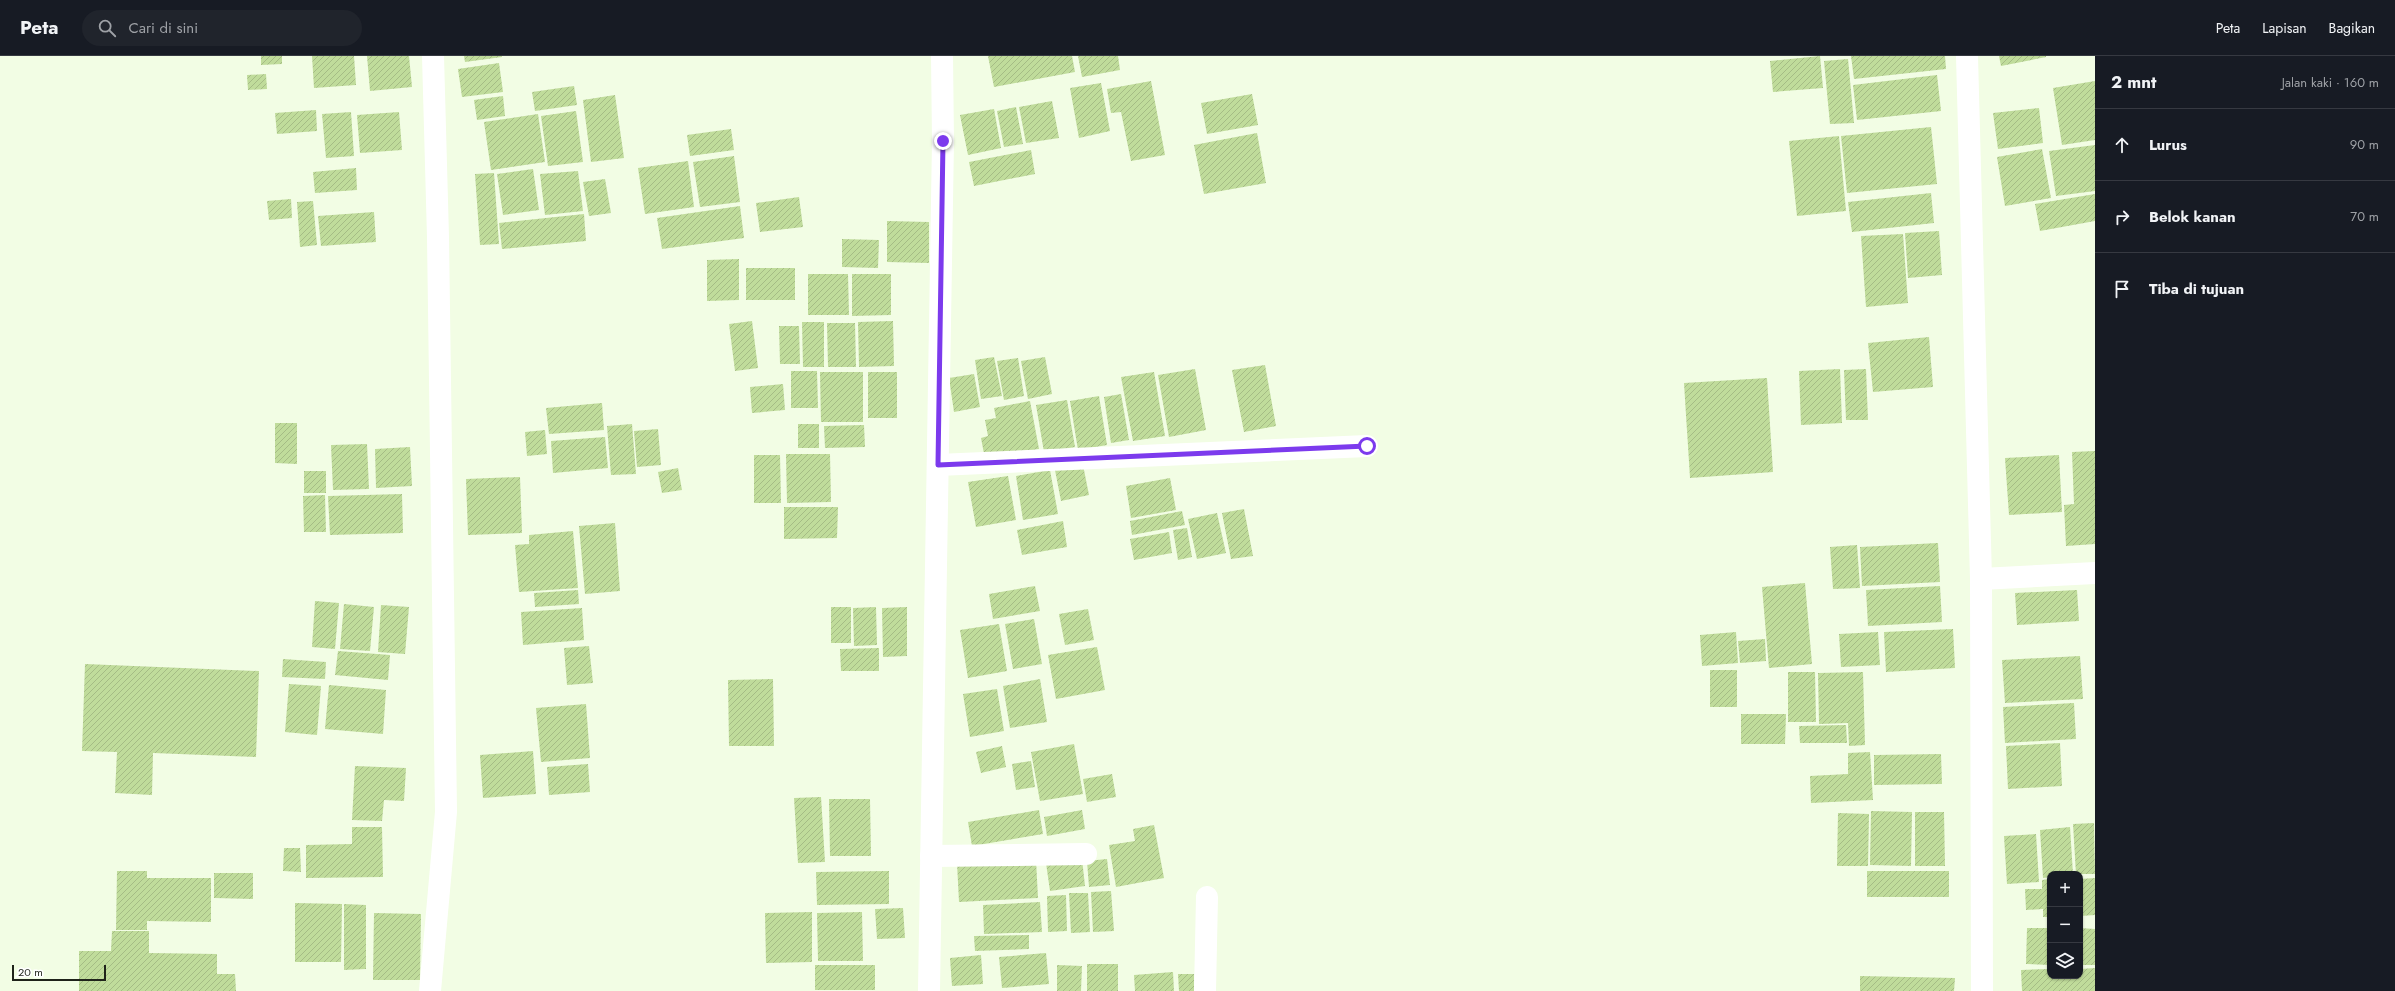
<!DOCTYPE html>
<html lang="id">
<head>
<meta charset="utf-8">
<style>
  body { margin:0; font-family:Jost,sans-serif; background:#20242c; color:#f1f3f6 }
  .controls { position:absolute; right:12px; bottom:12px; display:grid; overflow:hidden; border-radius:8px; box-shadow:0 1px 3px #0004 }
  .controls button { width:36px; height:36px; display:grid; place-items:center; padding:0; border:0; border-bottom:1px solid #363941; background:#171b24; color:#f1f3f6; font:20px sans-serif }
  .scale { position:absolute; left:12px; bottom:10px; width:94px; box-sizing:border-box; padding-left:4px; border:2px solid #1f231a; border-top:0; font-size:11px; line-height:14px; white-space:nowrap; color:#1f231a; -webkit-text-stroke:3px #fff; paint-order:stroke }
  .stop { position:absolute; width:12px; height:12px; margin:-9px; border:3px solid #7c3aed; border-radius:50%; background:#fff }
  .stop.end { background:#7c3aed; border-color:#fff; box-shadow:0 1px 4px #0008 }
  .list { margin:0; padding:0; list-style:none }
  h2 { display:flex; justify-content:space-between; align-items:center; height:52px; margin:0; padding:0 16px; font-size:17px }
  h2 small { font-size:13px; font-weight:400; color:#9ea1a6 }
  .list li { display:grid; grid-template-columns:26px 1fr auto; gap:12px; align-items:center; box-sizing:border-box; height:72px; padding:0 16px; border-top:1px solid #363941 }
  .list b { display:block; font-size:15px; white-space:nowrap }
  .list em { font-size:13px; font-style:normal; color:#9ea1a6 }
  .icon { flex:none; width:22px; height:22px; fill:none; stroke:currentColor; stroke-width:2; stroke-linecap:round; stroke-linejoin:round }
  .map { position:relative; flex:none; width:2095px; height:935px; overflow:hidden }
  header { display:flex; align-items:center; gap:24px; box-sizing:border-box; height:56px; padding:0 20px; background:#171b24; border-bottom:1px solid #363941 }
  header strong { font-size:19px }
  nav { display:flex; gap:22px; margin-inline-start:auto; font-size:14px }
  .search { width:280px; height:36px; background:#20242c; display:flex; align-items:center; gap:10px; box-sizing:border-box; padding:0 14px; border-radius:22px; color:#9ea1a6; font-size:15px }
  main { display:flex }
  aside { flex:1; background:#171b24 }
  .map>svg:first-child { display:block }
  .building { fill:url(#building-hatch) }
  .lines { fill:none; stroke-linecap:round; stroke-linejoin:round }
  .street { stroke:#fff; stroke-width:22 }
  .route { stroke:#7c3aed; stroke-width:5 }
</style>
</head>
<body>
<header>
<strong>Peta</strong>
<div class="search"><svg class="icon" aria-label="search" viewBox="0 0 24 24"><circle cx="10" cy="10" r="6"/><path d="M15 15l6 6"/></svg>Cari di sini</div>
<nav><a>Peta</a><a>Lapisan</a><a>Bagikan</a></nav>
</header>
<main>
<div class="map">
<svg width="2095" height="935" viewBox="0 0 2095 935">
  <defs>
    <pattern id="building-hatch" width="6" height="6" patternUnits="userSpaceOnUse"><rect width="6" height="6" fill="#c0dc9b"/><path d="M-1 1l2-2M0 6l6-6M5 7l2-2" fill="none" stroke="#a5bc85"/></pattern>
  </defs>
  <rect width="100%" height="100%" fill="#f2fde4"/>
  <g class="building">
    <polygon points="261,0 282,0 282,8 261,9"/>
    <polygon points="312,0 354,0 356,29 314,32"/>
    <polygon points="367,0 409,0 412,31 370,35"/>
    <polygon points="464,0 502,0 502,1 465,6"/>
    <polygon points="988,0 1072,0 1075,16 994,31"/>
    <polygon points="1078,0 1118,0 1120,14 1082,21"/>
    <polygon points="1820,0 1823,32 1773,36 1770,5"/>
    <polygon points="1851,0 1945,0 1946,13 1854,23"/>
    <polygon points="1999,0 2046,0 2046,1 2001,10"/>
    <polygon points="1848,3 1854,67 1830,68 1824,5"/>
    <polygon points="499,7 503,36 462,41 458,13"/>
    <polygon points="266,18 267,33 248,34 247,19"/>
    <polygon points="1937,19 1941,55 1857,64 1853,29"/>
    <polygon points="1151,25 1165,99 1131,105 1121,56 1111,57 1107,33"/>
    <polygon points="2095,25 2095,84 2062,89 2053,32"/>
    <polygon points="1101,27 1110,75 1079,82 1070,32"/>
    <polygon points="574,30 577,49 535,55 532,36"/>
    <polygon points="1252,38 1258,69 1207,78 1201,47"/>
    <polygon points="615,39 624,102 591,106 583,44"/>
    <polygon points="503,40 505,60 477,64 474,44"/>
    <polygon points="1052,45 1059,82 1026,87 1019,51"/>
    <polygon points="1016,51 1023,88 1004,91 997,55"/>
    <polygon points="2039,52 2043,87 1998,93 1993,57"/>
    <polygon points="994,53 1001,92 968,99 960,59"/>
    <polygon points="316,54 317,75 277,78 275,57"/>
    <polygon points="576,55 583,106 548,110 541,60"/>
    <polygon points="351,56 354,100 326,102 322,58"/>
    <polygon points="399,56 402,94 360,97 357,59"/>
    <polygon points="538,58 545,106 491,114 484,66"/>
    <polygon points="1931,71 1937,128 1847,137 1841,80"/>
    <polygon points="731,73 734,94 690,100 687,79"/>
    <polygon points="1257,77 1266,127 1204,138 1194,89"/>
    <polygon points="1839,80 1846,155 1797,160 1789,85"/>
    <polygon points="2095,89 2095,135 2056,140 2049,95"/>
    <polygon points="2042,93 2051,142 2005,150 1997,101"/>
    <polygon points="1031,94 1035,118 974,130 969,106"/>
    <polygon points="734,100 740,146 700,151 693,106"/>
    <polygon points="688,105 694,151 645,158 638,112"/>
    <polygon points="356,112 357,134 315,137 313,116"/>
    <polygon points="533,113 539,154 503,159 497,118"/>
    <polygon points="578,115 583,155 545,159 540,118"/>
    <polygon points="494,117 499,188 480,189 475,118"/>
    <polygon points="605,123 611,157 589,160 583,126"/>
    <polygon points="1931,137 1934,167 1852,176 1848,146"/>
    <polygon points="2095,138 2095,165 2040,175 2035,148"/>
    <polygon points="799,141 803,171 760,176 756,147"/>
    <polygon points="291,143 292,162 269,164 267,145"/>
    <polygon points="313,145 317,189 300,191 297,146"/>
    <polygon points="740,150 744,182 662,193 657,162"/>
    <polygon points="374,156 376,186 321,190 318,160"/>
    <polygon points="584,158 586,185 502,193 499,167"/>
    <polygon points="887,165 929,166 929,207 887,206"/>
    <polygon points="1939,175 1942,219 1908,222 1905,177"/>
    <polygon points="1903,178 1908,247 1866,251 1861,180"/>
    <polygon points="842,183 879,184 878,212 842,211"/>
    <polygon points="739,203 739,244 707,245 707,204"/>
    <rect x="746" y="212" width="49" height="32"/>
    <polygon points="808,218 848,218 849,259 808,259"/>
    <polygon points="852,218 891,218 891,259 852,260"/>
    <polygon points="752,265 758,312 735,315 729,268"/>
    <polygon points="893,265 894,310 859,311 858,266"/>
    <polygon points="802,266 824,266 824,311 803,311"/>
    <polygon points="827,267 855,267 856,311 828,311"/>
    <polygon points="779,270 799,270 800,308 780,308"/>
    <polygon points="1929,281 1933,331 1873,336 1868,287"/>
    <polygon points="994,301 1002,340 981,343 975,304"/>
    <polygon points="1045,301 1052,338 1028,343 1021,305"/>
    <polygon points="1018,302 1024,340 1004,344 997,305"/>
    <polygon points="1265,309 1276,370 1244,376 1232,314"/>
    <polygon points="1195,313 1206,374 1169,381 1158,319"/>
    <polygon points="1840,313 1842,367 1801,369 1799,315"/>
    <polygon points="1866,313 1868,364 1846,364 1844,314"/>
    <polygon points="791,315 817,315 818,352 791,352"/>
    <polygon points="820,316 863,316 863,366 821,366"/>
    <rect x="868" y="316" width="29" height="46"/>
    <polygon points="1154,316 1165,380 1133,385 1121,321"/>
    <polygon points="974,318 980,351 954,356 949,322"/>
    <polygon points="1767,322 1773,416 1690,422 1684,327"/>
    <polygon points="783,328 785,354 752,357 750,331"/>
    <polygon points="1121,338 1129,384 1111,387 1104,341"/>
    <polygon points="1099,340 1107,389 1078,394 1070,345"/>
    <polygon points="1067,344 1075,391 1044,396 1036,349"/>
    <polygon points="1030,345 1039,393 985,403 981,382 988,380 985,364 996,362 994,352"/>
    <polygon points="602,347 604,374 549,378 546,352"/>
    <polygon points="275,367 297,367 297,408 275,407"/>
    <polygon points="632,368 636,418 611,419 607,370"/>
    <rect x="798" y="368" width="21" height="24"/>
    <polygon points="864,369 865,391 825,392 824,370"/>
    <polygon points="658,373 661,409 637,411 634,375"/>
    <polygon points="545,374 547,398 527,400 525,376"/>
    <polygon points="605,381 608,412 553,417 551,385"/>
    <polygon points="367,388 369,433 333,434 331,389"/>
    <polygon points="410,391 412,430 376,432 375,393"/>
    <polygon points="2095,395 2095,488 2066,490 2064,449 2074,448 2072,396"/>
    <polygon points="786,398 830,398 831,446 787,447"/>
    <polygon points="754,399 780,399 781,447 754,447"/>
    <polygon points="2059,399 2062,456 2009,459 2005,402"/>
    <polygon points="1083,409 1089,439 1061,445 1055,414"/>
    <polygon points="678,412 682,434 662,437 658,416"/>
    <polygon points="1050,414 1058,458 1023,464 1016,420"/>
    <rect x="304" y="415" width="22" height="22"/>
    <polygon points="1008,420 1016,464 976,471 968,426"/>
    <polygon points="520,421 522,477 468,479 466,423"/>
    <polygon points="1170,422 1176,454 1131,462 1126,430"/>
    <polygon points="402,438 403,477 330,479 328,440"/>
    <polygon points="325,439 326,476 304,476 303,440"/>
    <polygon points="784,451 838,451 837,482 784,483"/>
    <polygon points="1244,453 1253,500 1231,503 1222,457"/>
    <polygon points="1182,455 1185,469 1132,479 1130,465"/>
    <polygon points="1217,457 1226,497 1197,503 1188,463"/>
    <polygon points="1063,465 1067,491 1022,499 1017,474"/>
    <polygon points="615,467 620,535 585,538 579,470"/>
    <polygon points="1187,472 1192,501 1178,504 1173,474"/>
    <polygon points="573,475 578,532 519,536 515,489 529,488 529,479"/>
    <polygon points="1169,476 1172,497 1134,504 1130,483"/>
    <polygon points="1938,487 1940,526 1862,530 1860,491"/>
    <polygon points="1857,489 1860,532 1833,533 1830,491"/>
    <polygon points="1805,527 1812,608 1769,612 1762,531"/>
    <polygon points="1035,530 1040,555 993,563 989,538"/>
    <polygon points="1940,530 1942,566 1868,570 1866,534"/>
    <polygon points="578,534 579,548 535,551 534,537"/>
    <polygon points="2077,534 2079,565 2017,569 2015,537"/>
    <polygon points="315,545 339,547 335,593 312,591"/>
    <polygon points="344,548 374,551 370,595 340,593"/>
    <polygon points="381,549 409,551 405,598 378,596"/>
    <rect x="831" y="551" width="20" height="36"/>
    <polygon points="876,551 877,589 854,590 853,552"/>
    <polygon points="907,551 907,600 883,601 882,552"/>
    <polygon points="582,552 584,584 523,589 521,556"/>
    <polygon points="1088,553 1094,584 1065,589 1059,558"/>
    <polygon points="1034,563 1042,608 1013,613 1005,568"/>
    <polygon points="999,568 1007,615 968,622 960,574"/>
    <polygon points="1953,573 1955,612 1886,616 1884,576"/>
    <polygon points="1736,576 1738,607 1702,610 1700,579"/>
    <polygon points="1878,576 1880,609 1841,611 1839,578"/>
    <polygon points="1765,583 1766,605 1740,607 1738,585"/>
    <polygon points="589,590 593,627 567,629 564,592"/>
    <polygon points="1097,591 1105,634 1056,643 1048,599"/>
    <polygon points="879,592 879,615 841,615 840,593"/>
    <polygon points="338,595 390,599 388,624 335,619"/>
    <polygon points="2080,600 2083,643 2005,647 2002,604"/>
    <polygon points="283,603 326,606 325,623 282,621"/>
    <polygon points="85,608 259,615 256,701 153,697 152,739 115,737 117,696 82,695"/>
    <rect x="1710" y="614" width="27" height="37"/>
    <polygon points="1788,616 1815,616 1816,666 1788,666"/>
    <polygon points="1863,616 1865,689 1849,690 1848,667 1819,668 1818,617"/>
    <polygon points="773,623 774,690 729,690 728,624"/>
    <polygon points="1040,623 1047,666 1010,672 1003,630"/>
    <polygon points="289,628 321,630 317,679 285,676"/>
    <polygon points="329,629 386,634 383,678 325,673"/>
    <polygon points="997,633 1004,675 970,681 963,638"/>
    <polygon points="2074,647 2076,683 2005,687 2003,651"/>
    <polygon points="586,648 590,702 541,706 536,652"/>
    <polygon points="1741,658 1786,658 1785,688 1741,688"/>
    <polygon points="1846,669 1847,687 1800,687 1799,670"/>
    <polygon points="2060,687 2062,730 2008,733 2006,690"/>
    <polygon points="1074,688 1083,738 1040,745 1031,696"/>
    <polygon points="1002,690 1006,711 981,717 976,696"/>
    <polygon points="533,695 536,738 483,742 480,699"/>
    <polygon points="1870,696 1873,744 1811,747 1810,720 1848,718 1848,697"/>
    <polygon points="1941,698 1942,728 1874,729 1874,699"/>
    <polygon points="1031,705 1035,731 1016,734 1012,708"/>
    <polygon points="588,708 590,736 549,739 547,711"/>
    <polygon points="355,710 406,712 404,745 384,744 382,765 352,764"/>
    <polygon points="1112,718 1116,741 1087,746 1083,723"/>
    <polygon points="821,741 825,806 798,807 794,742"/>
    <polygon points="829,743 870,743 871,800 830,800"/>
    <polygon points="1039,754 1043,778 972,790 968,766"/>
    <polygon points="1082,754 1085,773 1047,780 1044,761"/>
    <polygon points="1871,755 1912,756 1911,810 1870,809"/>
    <polygon points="1915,756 1944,756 1945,810 1915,810"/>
    <polygon points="1838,757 1869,758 1868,810 1837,810"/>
    <polygon points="2094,767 2095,818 2076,818 2073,768"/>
    <polygon points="1154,769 1164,822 1116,831 1109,789 1135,785 1133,773"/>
    <polygon points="352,771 382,771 383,821 306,822 306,789 352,788"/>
    <polygon points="2070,771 2073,818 2050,818 2050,821 2043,822 2040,774"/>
    <polygon points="2036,778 2039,826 2007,828 2004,780"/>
    <polygon points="284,792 300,792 301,816 283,815"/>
    <polygon points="1082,803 1085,830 1050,835 1046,807"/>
    <polygon points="1107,803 1110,829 1089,831 1087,805"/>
    <polygon points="1036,804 1038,842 959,846 957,807"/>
    <polygon points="117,815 147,815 147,822 211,822 211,866 147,865 147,874 116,874"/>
    <polygon points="889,815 889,848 817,849 816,816"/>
    <rect x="1867" y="815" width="82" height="26"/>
    <polygon points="214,817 253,817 253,843 214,842"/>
    <polygon points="2095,822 2095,859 2080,860 2080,823"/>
    <polygon points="2050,823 2050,861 2043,861 2043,853 2026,854 2025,833 2042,833 2042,824"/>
    <polygon points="1111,835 1114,875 1093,876 1091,836"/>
    <polygon points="1069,837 1088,837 1090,876 1071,877"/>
    <polygon points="1066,839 1067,875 1048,876 1047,840"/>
    <polygon points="1040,846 1042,876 984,878 983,849"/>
    <polygon points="295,847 342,848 341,906 295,906"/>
    <polygon points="344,848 366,849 366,913 344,914"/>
    <polygon points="903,852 905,882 877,883 875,853"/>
    <polygon points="812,856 812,906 766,907 765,857"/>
    <polygon points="862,856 863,905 818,905 817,857"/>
    <polygon points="374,857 421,858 420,924 373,924"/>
    <polygon points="2027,872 2050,872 2050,909 2026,908"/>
    <polygon points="2080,872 2095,873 2095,909 2080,909"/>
    <polygon points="112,875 149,875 149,897 217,898 217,918 235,918 236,935 79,935 79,895 111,895"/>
    <polygon points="1029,879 1029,893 975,895 974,880"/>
    <polygon points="1046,897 1049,928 1002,932 999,901"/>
    <polygon points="981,899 983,928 952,930 950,902"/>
    <rect x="1087" y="908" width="31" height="27"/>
    <rect x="815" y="909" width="60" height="25"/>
    <polygon points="1057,909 1082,910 1081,935 1057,935"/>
    <polygon points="2095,912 2095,935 2022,935 2021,914 2050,913 2050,920 2080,920 2080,913"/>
    <polygon points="1173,916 1174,935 1135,935 1134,919"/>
    <polygon points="1178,918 1194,918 1194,935 1179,935"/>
    <polygon points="1860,920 1955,922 1954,935 1860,935"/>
  </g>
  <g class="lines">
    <g class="street">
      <polyline points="1967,0 1981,523 1982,935"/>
      <polyline points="938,409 1367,390"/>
      <polyline points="1981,523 2095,517"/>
      <polyline points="931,800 1086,798"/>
      <polyline points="430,935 446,756 438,181 433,0"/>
      <polyline points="929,935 943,85 942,0"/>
      <polyline points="1205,935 1207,841"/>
    </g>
  </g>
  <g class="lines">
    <polyline class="route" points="943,85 938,409 1367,390"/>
  </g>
</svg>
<div class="controls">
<button>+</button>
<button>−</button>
<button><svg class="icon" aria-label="layers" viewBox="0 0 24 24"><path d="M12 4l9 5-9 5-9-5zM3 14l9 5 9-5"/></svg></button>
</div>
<div class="scale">20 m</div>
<div class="stop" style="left:1367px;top:390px"></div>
<div class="stop end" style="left:943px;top:85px"></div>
</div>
<aside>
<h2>2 mnt<small>Jalan kaki · 160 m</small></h2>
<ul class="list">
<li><svg class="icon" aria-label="ahead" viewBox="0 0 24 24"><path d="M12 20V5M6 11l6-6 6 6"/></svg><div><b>Lurus</b></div><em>90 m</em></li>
<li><svg class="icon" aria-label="right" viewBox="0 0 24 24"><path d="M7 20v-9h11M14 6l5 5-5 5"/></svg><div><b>Belok kanan</b></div><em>70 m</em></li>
<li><svg class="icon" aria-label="arrive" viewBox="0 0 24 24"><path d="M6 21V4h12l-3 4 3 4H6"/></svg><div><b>Tiba di tujuan</b></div></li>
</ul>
</aside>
</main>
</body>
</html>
